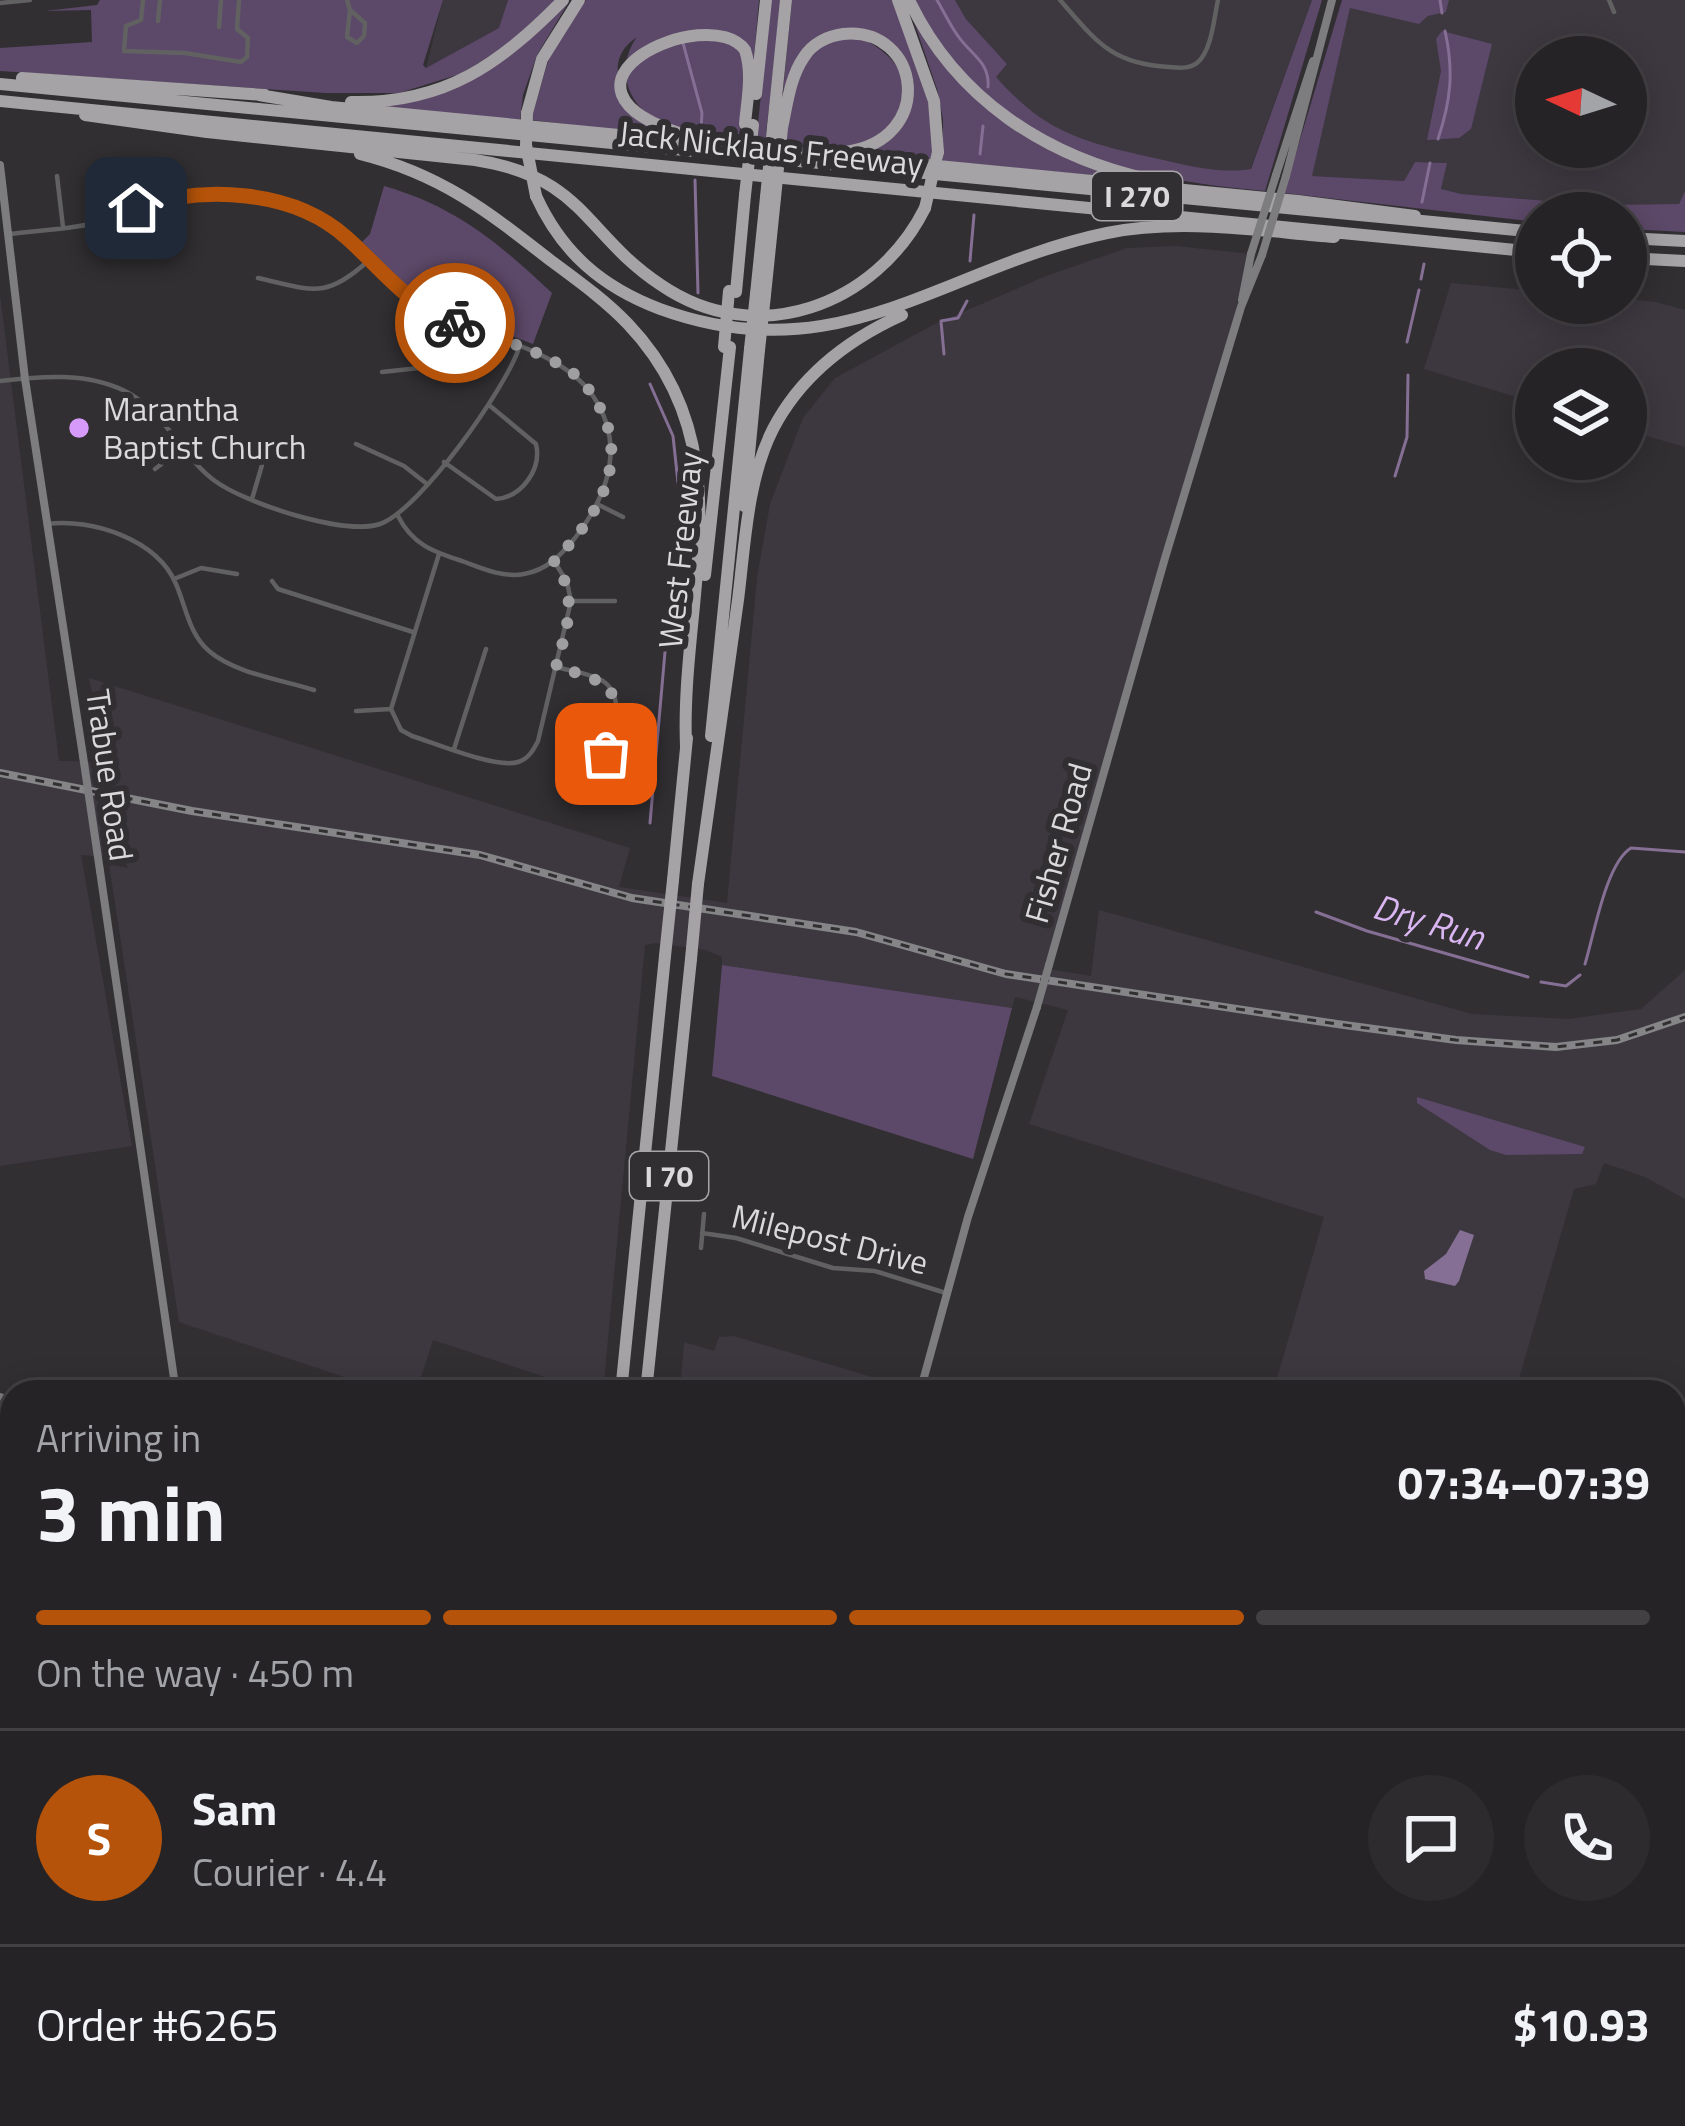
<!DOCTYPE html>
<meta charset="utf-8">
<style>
:root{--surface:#252326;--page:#2d2b2e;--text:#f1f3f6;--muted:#a3a4a7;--line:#424043;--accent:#b45309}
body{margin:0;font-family:"Titillium Web",sans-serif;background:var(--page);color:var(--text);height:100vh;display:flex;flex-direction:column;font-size:45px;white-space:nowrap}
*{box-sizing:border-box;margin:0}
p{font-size:39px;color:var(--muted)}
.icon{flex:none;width:66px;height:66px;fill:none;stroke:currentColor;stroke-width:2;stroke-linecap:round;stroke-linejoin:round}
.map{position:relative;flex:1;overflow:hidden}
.side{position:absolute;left:0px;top:1380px;width:1686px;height:747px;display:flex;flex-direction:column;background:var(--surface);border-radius:36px 36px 0 0;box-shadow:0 6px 30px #0003,0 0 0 3px var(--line)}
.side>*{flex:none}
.needle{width:78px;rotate:274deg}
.fabs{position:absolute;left:1515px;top:36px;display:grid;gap:24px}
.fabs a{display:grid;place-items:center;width:132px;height:132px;border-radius:50%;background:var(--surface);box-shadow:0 6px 30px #0003,0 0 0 3px var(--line);font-size:60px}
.pin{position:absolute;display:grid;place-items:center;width:102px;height:102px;color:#fff;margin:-51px;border-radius:24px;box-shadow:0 6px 18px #0006}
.courier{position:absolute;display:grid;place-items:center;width:120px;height:120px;margin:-60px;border:9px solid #b45309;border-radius:50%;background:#fff;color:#222;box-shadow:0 3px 15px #0007}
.overview em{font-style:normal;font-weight:700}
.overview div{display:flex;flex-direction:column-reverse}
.overview{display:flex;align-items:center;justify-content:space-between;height:204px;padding:0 36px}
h1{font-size:78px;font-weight:700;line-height:90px}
.bar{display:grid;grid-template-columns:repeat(4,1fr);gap:18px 12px;align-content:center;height:144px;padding:0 36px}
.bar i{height:15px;border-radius:9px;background:var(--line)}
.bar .current{background:var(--accent)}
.bar p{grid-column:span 4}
.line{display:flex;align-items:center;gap:30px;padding:0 36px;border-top:3px solid var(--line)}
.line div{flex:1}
.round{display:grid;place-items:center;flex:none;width:126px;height:126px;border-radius:63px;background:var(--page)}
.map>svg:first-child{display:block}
.built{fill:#3d3840;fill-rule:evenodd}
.green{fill:#5c4868}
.water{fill:#856f94}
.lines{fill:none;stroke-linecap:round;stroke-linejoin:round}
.stream{stroke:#856f94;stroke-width:3}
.street{stroke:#616162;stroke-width:4.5}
.secondary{stroke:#7d7c7e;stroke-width:8}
.highway{stroke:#a5a3a6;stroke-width:12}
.rail-casing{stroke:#858486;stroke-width:8}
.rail{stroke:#312f32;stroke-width:3;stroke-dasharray:9;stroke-linecap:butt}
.secondary-bridge{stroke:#7d7c7e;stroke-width:8}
.highway-bridge{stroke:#a5a3a6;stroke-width:12}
.done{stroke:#9f9ea0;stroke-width:12;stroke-dasharray:0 21.6}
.route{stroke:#b45309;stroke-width:15}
.poi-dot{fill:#d69bfa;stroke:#312f32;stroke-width:4.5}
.labels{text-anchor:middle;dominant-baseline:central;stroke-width:12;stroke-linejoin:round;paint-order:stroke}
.shield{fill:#312f32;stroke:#a7a6a8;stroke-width:3}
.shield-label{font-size:30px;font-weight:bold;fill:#dad9db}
.street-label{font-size:33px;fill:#dad9db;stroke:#312f32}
.poi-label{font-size:33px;fill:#dad9db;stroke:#312f32;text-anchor:start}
.water-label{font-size:36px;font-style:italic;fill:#d9b5f1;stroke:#312f32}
</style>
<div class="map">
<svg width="1685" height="2126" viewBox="0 0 1685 2126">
<rect width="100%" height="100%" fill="#312f32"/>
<!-- built -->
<path class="built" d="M443 0H508L500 28 426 68Z
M955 0H1312L1250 170 1223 173 1081 142 1045 121 1017 101 995 77 1007 64 966 19Z
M1449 0H1685V191L1679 204 1598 205 1461 194 1441 190 1446 163 1415 162 1404 181 1311 176 1350 8 1419 23 1428 16 1446 12ZM1536 57H1626V147H1536Z
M1176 246 1251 254 1241 308 1048 969 1091 976 1099 910 1472 1014 1568 1019 1641 1009 1685 970V1199L1645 1177 1604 1163 1596 1184 1574 1189 1515 1392H1273L1324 1217 1029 1124 1068 1010 1015 997 1012 1008 722 965V957L706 950 655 943 645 945 603 1392H591L433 1340 416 1392H389L179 1322 109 864 128 868 123 858 81 855 132 1146 0 1166V295L59 761 107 762 89 678 630 848 619 887 727 903 757 578 770 504 803 418 835 378 933 325 1046 276 1127 248Z
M1451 283 1536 291V303H1626V299L1656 302 1685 310V447L1626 430V369H1536V403L1424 369Z
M734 1336 912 1389V1392H680L684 1342 714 1351 719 1337Z
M0 1411 12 1414V2115H174L176 2126H0Z
M403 2115H516L511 2126H404Z"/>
<!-- green -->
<path class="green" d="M100 0H443L423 65 426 68 499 28 508 0H556L505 47 460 74 399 93H325L0 71V48L92 42 91 10 45 11 97 5Z
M570 0 537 55 523 95 520 120 374 107 418 98 527 41Z
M586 0H759L753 68C725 0 580 19 627 99 636 114 659 122 668 136L531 120 550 54Z
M771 0H781L765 143 756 142Z
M792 0H894L932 112V159L863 154 879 146 911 85 880 38 824 37 783 91Z
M913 0H955L966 19 1007 64 996 77C1047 135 1087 143 1159 159 1190 166 1218 174 1251 169L1312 0H1322L1265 191C1143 180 1040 158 953 63 937 45 926 21 913 0Z
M1342 0H1449L1446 12 1428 16 1419 24 1350 8 1312 176 1404 181 1415 162 1447 163 1441 189 1461 194 1598 205 1679 204 1685 191V232L1626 229V213H1536V222L1284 193Z
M683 9C760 16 744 86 739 140 711 136 670 134 648 115 603 77 632 17 683 9Z
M911 13 996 115 1143 180 943 161V119L937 89Z
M1442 31 1492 44 1471 129 1459 138 1427 140 1441 71 1436 39Z
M861 38C894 54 919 82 894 118 889 126 885 135 876 139 849 153 813 146 783 145 790 111 792 55 831 41 840 38 852 39 861 38Z
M384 186C455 206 499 243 552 293L533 344 448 312 414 293 362 242 370 234Z
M722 965 1012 1008 973 1159 712 1076Z
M1417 1097 1585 1147 1582 1154 1506 1155 1490 1150 1417 1103Z
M286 2115H403L404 2126H287Z"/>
<!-- water -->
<path class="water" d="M1460 1230 1474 1235 1459 1281 1455 1286 1425 1279 1424 1271 1446 1254Z"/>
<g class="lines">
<!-- stream -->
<path class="stream" d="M937 0C944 12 950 25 958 36 971 55 990 62 988 87
M1440 0 1442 13
M683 43 702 113 701 129
M1438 139C1451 100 1454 71 1445 31
M980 154 983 126
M695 180 698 293
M1422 202 1430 163
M970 261 974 215
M1421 279 1424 264
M1407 342 1419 290
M944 354 941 321 958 318 967 301
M650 384 673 436 679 492 650 823
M1395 476 1407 437 1408 375
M1316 912 1367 931 1528 977
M1585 964C1594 935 1606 863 1631 848L1685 852
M1541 982 1566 986 1580 975"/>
<!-- street -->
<path class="street" d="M143 0 141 20 126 26 124 51 185 53 241 62 247 57 248 38 237 29 239 0
M347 0 350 10 347 37 357 43 364 36 365 23 350 10
M1060 0C1096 41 1111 64 1169 67 1179 68 1189 69 1197 63 1212 51 1214 17 1218 0
M1609 0 1614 12
M0 3 30 0
M158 21 160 0
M219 27 221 0
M57 176 63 227
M10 234C43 230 78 229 110 219 127 214 143 204 161 200 192 193 231 194 262 198 345 210 356 267 417 304 469 335 559 345 593 396 626 445 608 495 575 538 561 555 547 570 524 574 503 578 481 568 462 561 433 552 412 544 398 516
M258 278C312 290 325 300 368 261
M382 372 419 368 432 354 447 320
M0 381C42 376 86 372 125 391 166 412 180 455 215 481 245 503 344 536 380 524 420 510 505 389 519 348
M356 444 404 466 427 484
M444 462 496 499C522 497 542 469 536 444L489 405
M155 469 185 446
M252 499 262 465
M599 505 623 517
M47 524C91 518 157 539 176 584 186 607 189 634 209 651 234 673 282 680 314 690
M174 579 201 568 237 574
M272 581 278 589 413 632
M573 601H615
M556 667C571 671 590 673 603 681 634 702 603 763 595 791
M391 709 401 730 412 736C435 743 496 769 518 762 528 759 533 751 538 741L571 601 567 582 554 561
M391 709 439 554
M356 711 391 709
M454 749 486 649
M702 1233 736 1238 833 1268 875 1271 946 1293
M701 1248 704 1214
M0 1491 12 1482
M639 2115 643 2126
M676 2115 683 2126
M743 2115 744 2126
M1116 2115 1130 2126
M175 2117 187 2115
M874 2117 930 2125
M778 2126V2115"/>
<!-- secondary -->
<path class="secondary" d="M0 165 25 379 83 756
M1276 175 1313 61
M1286 176 1332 0
M1242 300 1251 254
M100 871 176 1392
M1049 965 1165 558 1241 307 1262 255
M920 1392 968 1217 1037 1007
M0 1397 12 1401
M1674 1632 1685 1638
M0 1701 12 1702
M174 2115 176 2126
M929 2126 931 2115"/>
<!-- highway -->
<path class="highway" d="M898 0 934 101 938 152
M909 0C956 99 1046 157 1151 180
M22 78 265 95
M0 84 1536 232
M756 94 766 0
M259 95 331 107 1298 201 1415 216
M0 101 1536 252
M351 102C445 104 500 64 563 0
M527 113 542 59 579 0
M85 115 207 132 475 160C585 177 584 234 661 285 756 350 876 306 925 208
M773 127 786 0
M782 128C787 105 790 77 804 57 812 44 827 36 843 34 921 26 937 140 845 152
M688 136C522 86 709 0 745 50 753 74 747 100 745 124
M360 154C440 174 486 210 550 260 577 280 605 300 628 324 747 449 680 597 686 746
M536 196C562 253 602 287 660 309 841 375 943 267 1107 233 1181 218 1259 231 1334 237
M1626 238 1685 241
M1626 258 1685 261
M736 292 745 195
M756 294 766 197
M765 295 775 198
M744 506 759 350
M705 575 730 347
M711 736 750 349
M673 880 687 738
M698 884C712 790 725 695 738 600 745 545 747 480 773 429 801 375 847 340 902 315
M621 1392 665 956
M646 1392 691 959
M589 2115 591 2126
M534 2126 536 2115
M546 2126 547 2115
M570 2126 571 2115"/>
<!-- rail casing -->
<g class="rail-casing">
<path id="rail" d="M0 773 192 811 480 855 632 898 856 932 1006 974 1337 1024 1456 1040 1556 1047 1617 1040 1685 1017"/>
</g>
<!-- rail -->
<use href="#rail" class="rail"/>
<!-- secondary-bridge -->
<path class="secondary-bridge" d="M1251 254 1276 175
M1262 255 1286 176
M83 756 100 871
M1037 1007 1049 965"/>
<!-- highway-bridge -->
<path class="highway-bridge" d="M527 113 526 145 536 196
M745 195 753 125
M766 197 773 127
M775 198 782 128
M925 208 938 152
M724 347 729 291
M750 349 756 294
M759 350 765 295
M665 956 673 880
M691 959 698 884"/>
</g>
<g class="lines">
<!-- done -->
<path class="done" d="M455 323C492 337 534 348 567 369 583 379 594 395 602 412 629 468 593 522 554 561 579 597 567 627 556 667 619 684 624 691 606 754"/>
<!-- route -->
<path class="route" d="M136 208C202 185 293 189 347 238 383 270 408 306 455 323"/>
</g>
<!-- markers -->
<circle class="poi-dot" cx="79" cy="428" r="12"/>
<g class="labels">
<!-- shield labels -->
<g class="shield">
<rect x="1092" y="172" width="90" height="48" rx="9"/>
<rect x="630" y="1152" width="78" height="48" rx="9"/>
</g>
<g class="shield-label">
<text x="1137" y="196">I 270</text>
<text x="669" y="1176">I 70</text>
</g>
<!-- street labels -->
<g class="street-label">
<text transform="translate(771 148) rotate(6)">Jack Nicklaus Freeway</text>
<text transform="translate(680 550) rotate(-84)">West Freeway</text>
<text transform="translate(110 775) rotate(82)">Trabue Road</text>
<text transform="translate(1058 843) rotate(-74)">Fisher Road</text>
<text transform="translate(830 1239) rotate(14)">Milepost Drive</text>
</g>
<!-- poi labels -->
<g class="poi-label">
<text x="103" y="409">Marantha<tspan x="103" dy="38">Baptist Church</tspan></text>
</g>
<!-- water labels -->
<g class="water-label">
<text transform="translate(1429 921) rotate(17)">Dry Run</text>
</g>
</g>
</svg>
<div class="fabs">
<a><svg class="needle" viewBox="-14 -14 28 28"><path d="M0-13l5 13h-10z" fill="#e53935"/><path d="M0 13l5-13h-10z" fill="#a3a4a7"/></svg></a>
<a><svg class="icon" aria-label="locate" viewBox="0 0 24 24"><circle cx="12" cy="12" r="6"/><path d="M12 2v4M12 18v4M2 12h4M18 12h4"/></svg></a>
<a><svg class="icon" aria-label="layers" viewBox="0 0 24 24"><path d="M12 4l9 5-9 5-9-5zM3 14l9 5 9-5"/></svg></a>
</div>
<div class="pin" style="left:606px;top:754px;background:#ea580c"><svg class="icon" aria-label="bag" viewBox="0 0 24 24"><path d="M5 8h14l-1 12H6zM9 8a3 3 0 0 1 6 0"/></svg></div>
<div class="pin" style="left:136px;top:208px;background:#1f2937"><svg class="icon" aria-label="home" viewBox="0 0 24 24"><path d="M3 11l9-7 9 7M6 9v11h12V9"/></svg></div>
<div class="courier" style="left:455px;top:323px"><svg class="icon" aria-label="bike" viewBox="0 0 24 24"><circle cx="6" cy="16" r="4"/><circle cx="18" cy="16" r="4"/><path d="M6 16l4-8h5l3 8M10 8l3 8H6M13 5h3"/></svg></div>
<section class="side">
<div class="overview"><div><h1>3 min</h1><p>Arriving in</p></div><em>07:34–07:39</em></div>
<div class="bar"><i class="current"></i><i class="current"></i><i class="current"></i><i></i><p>On the way · 450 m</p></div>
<div class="line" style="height:216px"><b class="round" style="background:var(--accent);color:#fff">S</b><div><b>Sam</b><p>Courier · 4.4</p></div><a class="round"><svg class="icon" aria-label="chat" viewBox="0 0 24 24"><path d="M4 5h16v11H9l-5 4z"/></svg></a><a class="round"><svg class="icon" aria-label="phone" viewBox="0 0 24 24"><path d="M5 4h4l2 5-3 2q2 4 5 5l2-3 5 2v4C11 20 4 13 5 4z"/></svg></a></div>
<div class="line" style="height:156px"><div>Order #6265</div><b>$10.93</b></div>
</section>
</div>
